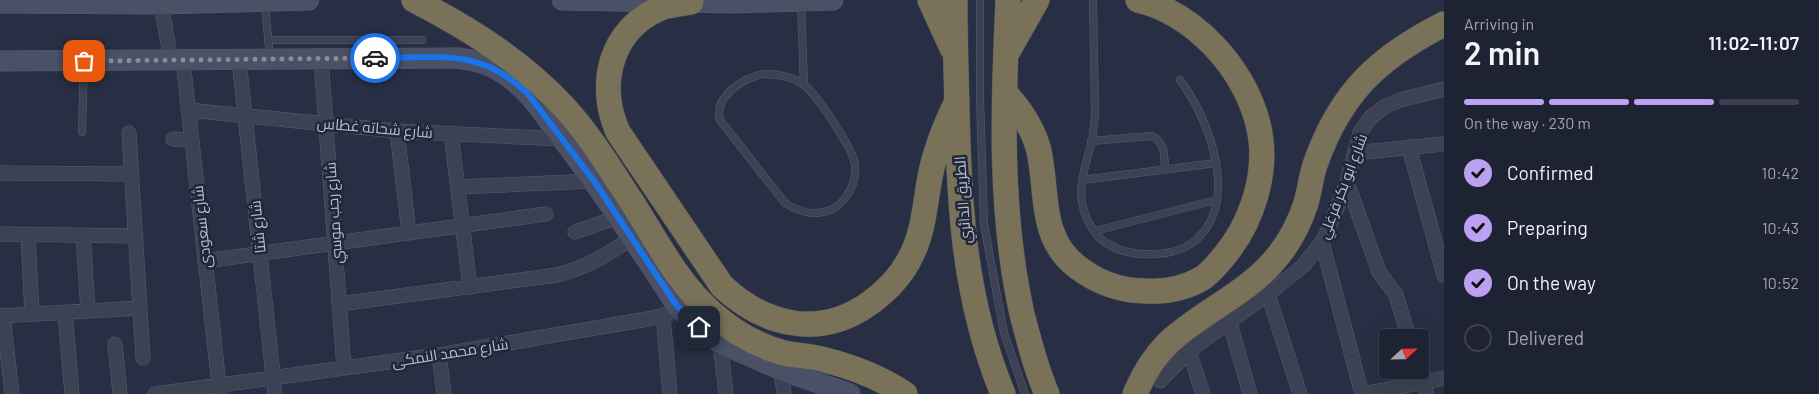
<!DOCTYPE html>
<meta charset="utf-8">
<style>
:root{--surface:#1e2333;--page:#2b2f3f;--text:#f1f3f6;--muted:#a1a4ac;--line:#3c404e;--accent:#bca0f2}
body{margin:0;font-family:Barlow,Cairo,sans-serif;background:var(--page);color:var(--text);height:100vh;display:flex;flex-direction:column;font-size:19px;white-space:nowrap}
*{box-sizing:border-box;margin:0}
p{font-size:16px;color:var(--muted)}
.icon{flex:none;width:28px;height:28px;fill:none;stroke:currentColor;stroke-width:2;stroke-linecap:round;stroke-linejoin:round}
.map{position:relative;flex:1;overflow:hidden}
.sheet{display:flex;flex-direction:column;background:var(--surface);width:375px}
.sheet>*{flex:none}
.needle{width:32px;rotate:68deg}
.tools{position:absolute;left:1379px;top:329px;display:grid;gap:10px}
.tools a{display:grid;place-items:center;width:50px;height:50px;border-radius:5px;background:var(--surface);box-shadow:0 5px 20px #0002,0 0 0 1px var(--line);font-size:25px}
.pin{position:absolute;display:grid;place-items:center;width:42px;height:42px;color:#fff;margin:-21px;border-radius:10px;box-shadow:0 2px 8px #0006}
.courier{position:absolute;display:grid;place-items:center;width:50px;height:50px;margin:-25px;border:4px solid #1a73e8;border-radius:50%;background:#fff;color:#222;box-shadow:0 1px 6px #0007}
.summary em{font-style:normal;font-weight:600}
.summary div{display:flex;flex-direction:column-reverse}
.summary{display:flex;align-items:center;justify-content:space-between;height:85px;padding:0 20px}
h1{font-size:32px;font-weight:600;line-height:38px}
.bar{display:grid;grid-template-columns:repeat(4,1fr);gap:8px 5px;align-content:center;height:60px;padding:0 20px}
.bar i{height:6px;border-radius:4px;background:var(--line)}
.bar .on{background:var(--accent)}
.bar p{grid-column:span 4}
ol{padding:0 20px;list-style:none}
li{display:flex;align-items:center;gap:15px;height:55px}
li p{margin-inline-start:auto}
li .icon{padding:5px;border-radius:50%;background:var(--accent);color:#111;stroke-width:4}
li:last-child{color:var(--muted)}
li i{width:28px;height:28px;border:2px solid var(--line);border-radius:50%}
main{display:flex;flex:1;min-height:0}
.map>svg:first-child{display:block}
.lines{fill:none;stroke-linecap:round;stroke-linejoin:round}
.lane-casing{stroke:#585d6e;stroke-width:8}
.street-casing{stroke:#585d6e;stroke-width:15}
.secondary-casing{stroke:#585d6e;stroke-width:21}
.highway-casing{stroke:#444a5b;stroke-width:26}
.lane{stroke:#3c4253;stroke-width:7}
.street{stroke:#3c4253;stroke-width:14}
.secondary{stroke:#4a5066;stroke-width:20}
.highway{stroke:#797259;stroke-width:25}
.done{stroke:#878c9d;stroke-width:5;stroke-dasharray:0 9}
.route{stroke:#1a73e8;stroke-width:6}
.labels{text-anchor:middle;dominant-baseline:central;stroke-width:5;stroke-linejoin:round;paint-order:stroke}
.street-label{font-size:15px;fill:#babecd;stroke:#212739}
</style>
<main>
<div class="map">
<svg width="1444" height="394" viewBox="0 0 1444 394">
<rect width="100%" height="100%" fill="#282f44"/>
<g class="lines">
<!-- lane casing -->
<g class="lane-casing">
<path id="lane" d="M980 0V99L984 224 1004 333 1025 394
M1093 0 1095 114C1094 125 1093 137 1090 148 1085 167 1078 187 1083 207 1086 221 1096 238 1108 244 1132 259 1178 258 1198 238 1239 199 1209 118 1180 80
M801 3 804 85
M265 4 270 58
M268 40H422
M764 74C779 74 792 76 804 85 817 95 854 150 855 165 856 175 853 186 848 194 833 218 806 217 785 203L720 120C714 95 744 78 764 74Z
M82 132 84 61
M1091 141 1151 136C1166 142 1164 156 1165 169
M1082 180 1216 163
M1095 231 1216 200"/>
</g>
<!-- street casing -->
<g class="street-casing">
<path id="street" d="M161 4 171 60
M321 59 344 368
M183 60 220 394
M239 60 275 394
M188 110 397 131 562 139
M397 131 409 233
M129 133 143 358
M451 133 470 287
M173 139 192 140
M1409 147 1444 275
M1355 153 1444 144
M0 173 132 174
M1347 182 1379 272 1396 295 1409 338
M458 187 594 181
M575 232 618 217
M0 234 136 236
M28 234 32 314
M83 235 88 311
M1322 242 1362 394
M205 261 546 214
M1268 294 1300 394
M339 304 557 275C586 268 608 254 632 238
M65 312 72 394
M3 315 12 394
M0 316 140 308
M663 316 670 394
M1230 323 1250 394
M720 343 726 394
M115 344 120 394
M1189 351 1203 394
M439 355 444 394
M781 370 784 394
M1419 370 1427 394
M1160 381 1189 351 1268 294 1303 266 1322 242 1333 218 1347 182 1360 133 1370 118 1384 107 1400 100 1444 89
M155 394 439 355 653 318 668 313 677 306
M1363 394 1444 378"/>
</g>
<!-- secondary casing -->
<g class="secondary-casing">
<path id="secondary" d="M562 0 735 3 833 0
M0 3 161 4 309 0
M0 61 458 58C474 60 490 64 504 74 528 89 543 114 560 136 602 191 639 248 677 306L691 320 720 343 781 370 850 394"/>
</g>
<!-- highway casing -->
<g class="highway-casing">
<path id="highway" d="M414 0C470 29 521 61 564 107 587 132 606 162 624 190 652 231 674 280 712 313 732 331 758 346 784 353 798 356 812 356 825 360 853 367 881 378 905 394
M930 0 952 48
M955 0C955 36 956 71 957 107 959 206 964 300 1003 394
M1008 0C1003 105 999 211 1022 314 1029 341 1036 369 1047 394
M691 2C681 4 670 5 661 8 610 29 597 85 618 132L722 286C765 326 820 339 870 303 888 290 903 274 912 254 924 230 925 203 930 177 935 150 945 126 957 101
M1008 51 1037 0
M1005 93C1021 110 1033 128 1039 151 1048 192 1039 237 1076 266 1096 282 1121 291 1146 291 1165 292 1185 288 1201 279 1208 275 1215 267 1220 261 1252 225 1270 171 1258 124 1251 95 1234 67 1214 46 1192 23 1168 7 1138 0
M1135 394C1143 375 1153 358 1168 343 1202 311 1248 294 1278 256 1290 241 1300 222 1306 203 1310 190 1311 175 1316 162 1341 92 1379 57 1444 24"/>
</g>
<!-- lane -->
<use href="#lane" class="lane"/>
<!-- street -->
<use href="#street" class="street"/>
<!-- secondary -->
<use href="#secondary" class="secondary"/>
<!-- highway -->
<use href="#highway" class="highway"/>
</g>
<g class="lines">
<!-- done -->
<path class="done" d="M84 61 375 58"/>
<!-- route -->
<path class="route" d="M375 58C437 58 481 47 528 94L594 181 677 306 699 327"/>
</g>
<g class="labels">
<!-- street labels -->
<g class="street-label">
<text transform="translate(375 127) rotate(5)">شارع شحاته غطاس</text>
<text transform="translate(1342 186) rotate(-69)">شارع ابو بكر فرغلي</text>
<text transform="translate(962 200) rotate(-94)">الطريق الدائري</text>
<text transform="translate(333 213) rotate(-94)">شارع رجب موسي</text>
<text transform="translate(201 227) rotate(-96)">شارع سعودى</text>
<text transform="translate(257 227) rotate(-96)">شارع شتا</text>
<text transform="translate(450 352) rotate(-9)">شارع محمد النمكى</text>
</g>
</g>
</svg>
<div class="tools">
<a><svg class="needle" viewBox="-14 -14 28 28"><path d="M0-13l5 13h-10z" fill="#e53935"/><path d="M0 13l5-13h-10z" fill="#a1a4ac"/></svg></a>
</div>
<div class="pin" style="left:84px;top:61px;background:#ea580c"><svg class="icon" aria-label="bag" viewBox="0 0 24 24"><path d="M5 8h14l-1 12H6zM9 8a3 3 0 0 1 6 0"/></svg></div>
<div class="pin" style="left:699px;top:327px;background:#1f2937"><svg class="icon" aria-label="home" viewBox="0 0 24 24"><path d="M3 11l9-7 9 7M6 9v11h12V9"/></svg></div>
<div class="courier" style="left:375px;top:58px"><svg class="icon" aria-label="car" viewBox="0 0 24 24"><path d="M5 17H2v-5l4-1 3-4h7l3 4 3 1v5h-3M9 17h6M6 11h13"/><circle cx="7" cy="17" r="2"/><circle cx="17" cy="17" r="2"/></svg></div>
</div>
<section class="sheet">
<div class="summary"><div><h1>2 min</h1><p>Arriving in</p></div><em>11:02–11:07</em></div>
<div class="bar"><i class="on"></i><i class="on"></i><i class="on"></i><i></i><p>On the way · 230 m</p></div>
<ol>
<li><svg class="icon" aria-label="check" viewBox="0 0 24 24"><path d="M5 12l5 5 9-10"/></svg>Confirmed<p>10:42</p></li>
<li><svg class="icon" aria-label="check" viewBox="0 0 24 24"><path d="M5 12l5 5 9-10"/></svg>Preparing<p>10:43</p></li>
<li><svg class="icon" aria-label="check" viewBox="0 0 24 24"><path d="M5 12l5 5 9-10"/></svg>On the way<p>10:52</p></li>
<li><i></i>Delivered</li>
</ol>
</section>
</main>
